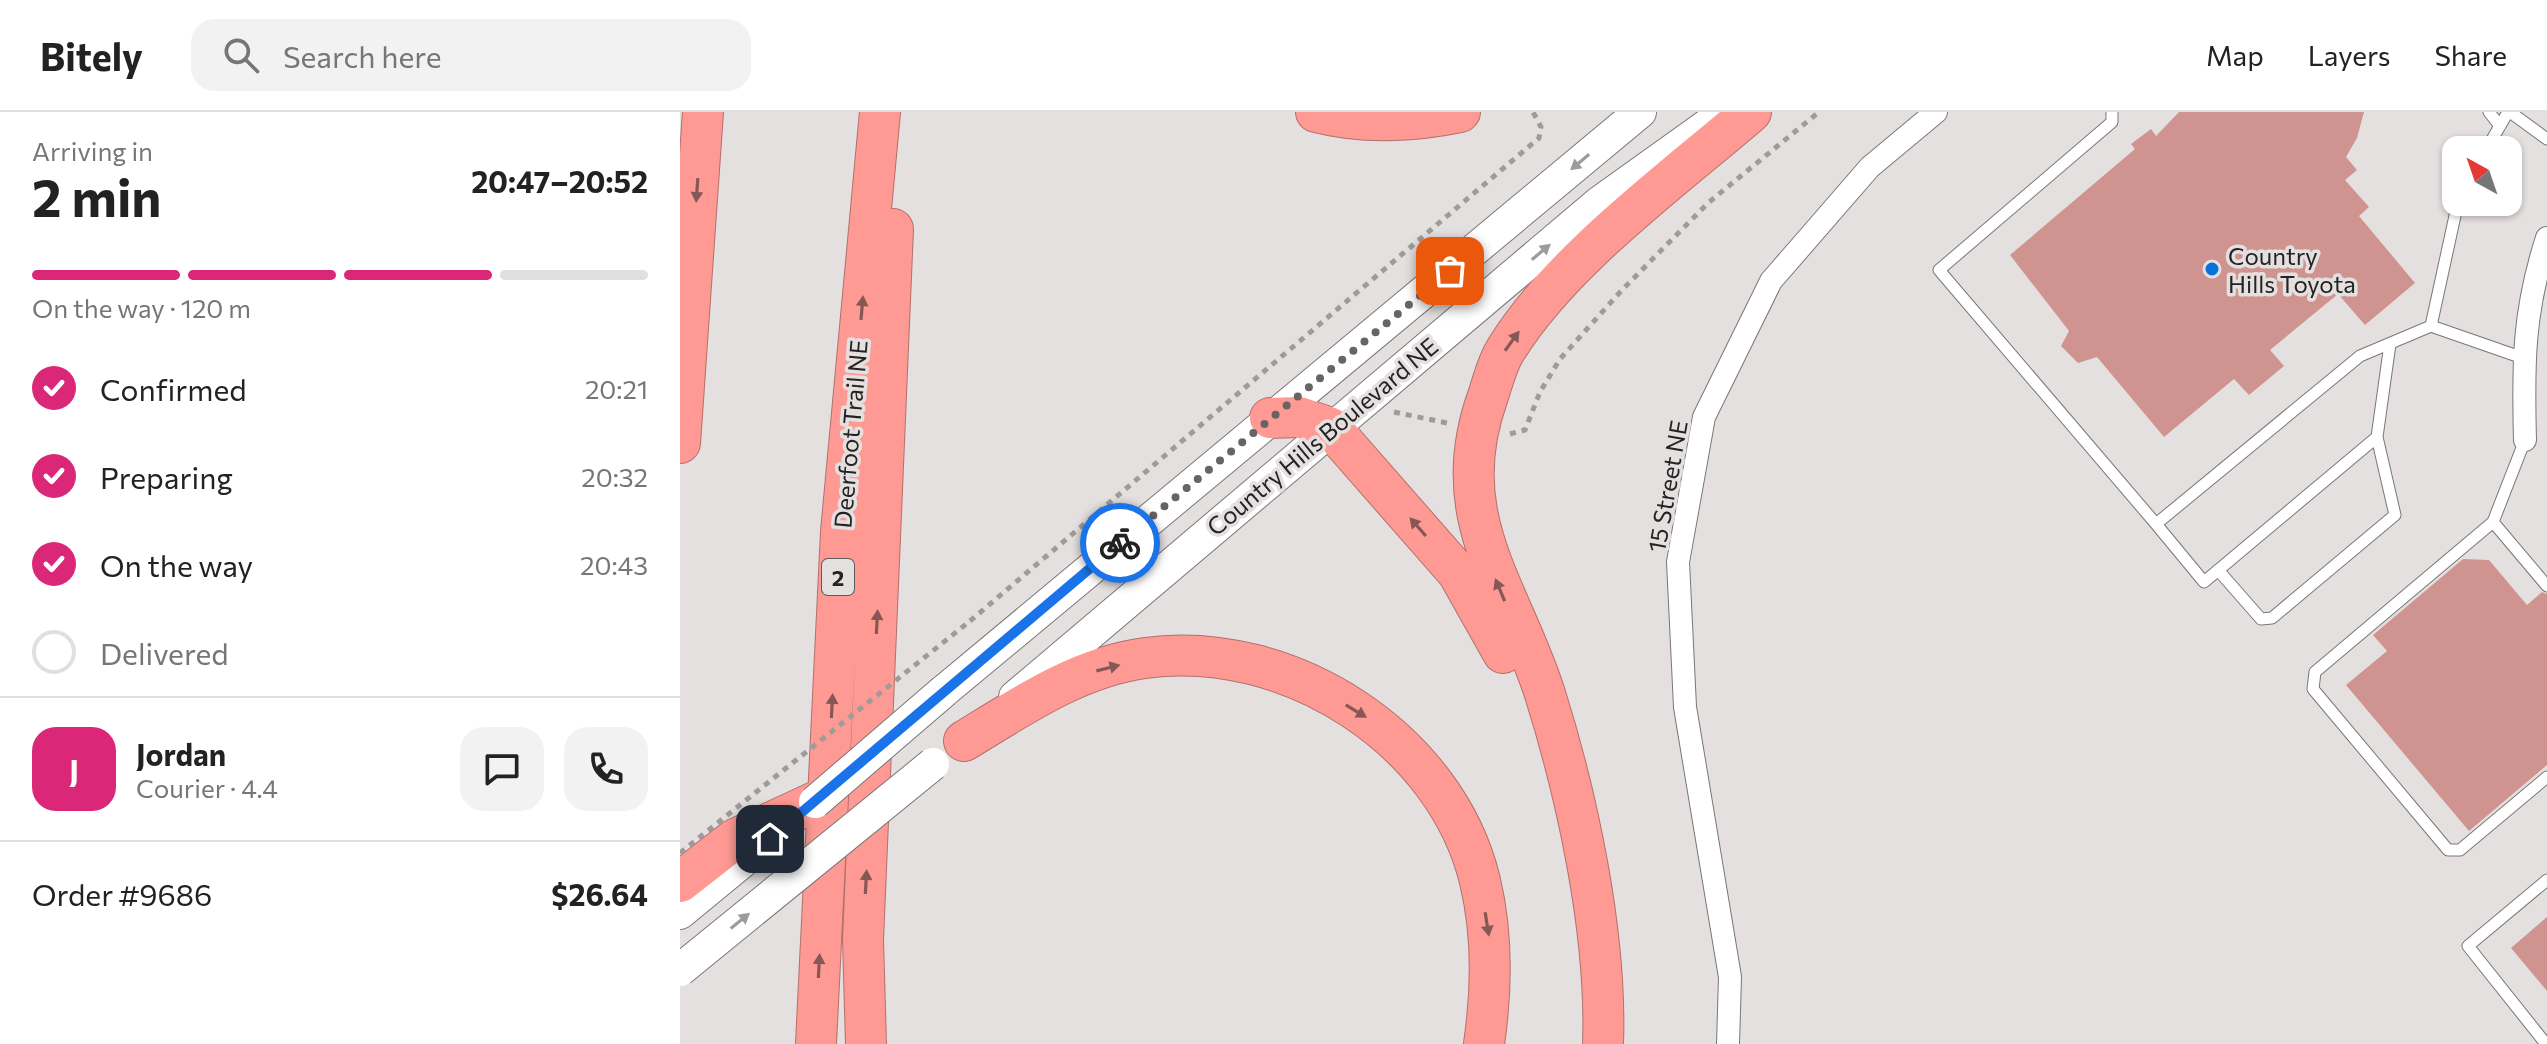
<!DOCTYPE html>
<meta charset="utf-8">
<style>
:root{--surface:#fff;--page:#f2f2f2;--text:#222;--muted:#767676;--line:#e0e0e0;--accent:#db2777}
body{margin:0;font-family:Commissioner,sans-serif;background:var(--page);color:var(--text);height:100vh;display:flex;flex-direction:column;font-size:30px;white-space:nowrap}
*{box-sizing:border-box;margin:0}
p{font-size:26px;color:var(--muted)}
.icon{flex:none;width:44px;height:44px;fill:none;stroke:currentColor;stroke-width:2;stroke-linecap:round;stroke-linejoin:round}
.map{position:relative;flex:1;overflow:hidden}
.panel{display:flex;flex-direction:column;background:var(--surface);width:680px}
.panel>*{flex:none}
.needle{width:52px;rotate:320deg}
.fabs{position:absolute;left:1762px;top:24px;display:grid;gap:16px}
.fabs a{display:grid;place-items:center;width:80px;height:80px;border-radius:16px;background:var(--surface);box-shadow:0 2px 6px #0004;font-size:40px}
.pin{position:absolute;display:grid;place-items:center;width:68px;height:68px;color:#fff;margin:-34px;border-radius:16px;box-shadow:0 4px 12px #0006}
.courier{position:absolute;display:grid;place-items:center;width:80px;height:80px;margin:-40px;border:6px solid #1a73e8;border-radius:50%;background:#fff;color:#222;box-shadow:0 2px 10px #0007}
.head em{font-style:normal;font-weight:700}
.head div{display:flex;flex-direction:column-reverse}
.head{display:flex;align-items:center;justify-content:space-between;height:136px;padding:0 32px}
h1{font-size:52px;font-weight:700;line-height:60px}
.bar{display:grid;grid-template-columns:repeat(4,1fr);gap:12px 8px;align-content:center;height:96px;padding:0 32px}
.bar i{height:10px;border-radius:6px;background:var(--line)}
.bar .selected{background:var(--accent)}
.bar p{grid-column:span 4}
.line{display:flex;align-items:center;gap:20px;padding:0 32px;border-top:2px solid var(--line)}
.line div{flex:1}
.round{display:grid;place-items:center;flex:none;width:84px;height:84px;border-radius:24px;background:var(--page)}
ol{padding:0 32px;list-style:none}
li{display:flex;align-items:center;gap:24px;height:88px}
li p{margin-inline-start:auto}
li .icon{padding:8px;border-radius:50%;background:var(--accent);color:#fff;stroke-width:4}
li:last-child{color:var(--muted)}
li i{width:44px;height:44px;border:4px solid var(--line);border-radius:50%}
header{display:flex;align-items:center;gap:48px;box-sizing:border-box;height:112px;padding:0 40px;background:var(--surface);border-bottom:2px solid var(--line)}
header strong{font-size:38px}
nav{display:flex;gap:44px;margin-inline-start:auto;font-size:28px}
.search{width:560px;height:72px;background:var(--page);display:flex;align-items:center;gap:20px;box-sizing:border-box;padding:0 28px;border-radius:24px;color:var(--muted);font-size:30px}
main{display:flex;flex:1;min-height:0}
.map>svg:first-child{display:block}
.building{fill:#cf948f}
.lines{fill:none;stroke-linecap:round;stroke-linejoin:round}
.service-casing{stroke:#7a7676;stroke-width:13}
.minor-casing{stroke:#7a7676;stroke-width:24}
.secondary-casing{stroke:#7a7676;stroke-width:34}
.motorway-casing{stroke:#b2706b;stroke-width:42}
.path{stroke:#9f9b9b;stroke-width:5;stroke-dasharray:6 6;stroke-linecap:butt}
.service{stroke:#fff;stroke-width:11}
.minor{stroke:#fff;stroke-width:22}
.secondary{stroke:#fff;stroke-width:32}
.motorway{stroke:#fe9a93;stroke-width:40}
.secondary-bridge-casing{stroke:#7a7676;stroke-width:34;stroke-linecap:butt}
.path-bridge{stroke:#9f9b9b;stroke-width:5;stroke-dasharray:6 6;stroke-linecap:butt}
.secondary-bridge{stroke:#fff;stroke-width:32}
.oneway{fill:#9c9c9c}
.oneway2{fill:#865855}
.done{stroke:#686464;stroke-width:8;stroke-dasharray:0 14.4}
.route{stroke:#1a73e8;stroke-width:10}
.poi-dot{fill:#0871d9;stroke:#e5e0e0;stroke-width:3}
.labels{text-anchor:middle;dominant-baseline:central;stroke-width:7;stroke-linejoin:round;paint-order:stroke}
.shield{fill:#e5e0e0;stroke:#5e5b5b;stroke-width:2}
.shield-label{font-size:22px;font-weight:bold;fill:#242222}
.poi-label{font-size:24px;fill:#242222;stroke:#e5e0e0;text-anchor:start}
.street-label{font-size:24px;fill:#242222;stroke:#e5e0e0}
</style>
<header>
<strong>Bitely</strong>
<div class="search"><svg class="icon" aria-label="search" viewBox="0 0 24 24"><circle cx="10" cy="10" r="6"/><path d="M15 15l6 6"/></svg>Search here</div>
<nav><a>Map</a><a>Layers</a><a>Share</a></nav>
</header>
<main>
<section class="panel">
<div class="head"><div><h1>2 min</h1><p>Arriving in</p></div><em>20:47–20:52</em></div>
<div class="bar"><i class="selected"></i><i class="selected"></i><i class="selected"></i><i></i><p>On the way · 120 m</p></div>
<ol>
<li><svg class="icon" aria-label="check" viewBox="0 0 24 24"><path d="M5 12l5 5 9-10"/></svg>Confirmed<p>20:21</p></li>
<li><svg class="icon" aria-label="check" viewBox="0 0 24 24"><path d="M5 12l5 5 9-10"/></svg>Preparing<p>20:32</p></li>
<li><svg class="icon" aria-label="check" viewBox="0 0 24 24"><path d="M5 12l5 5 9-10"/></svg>On the way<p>20:43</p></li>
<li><i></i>Delivered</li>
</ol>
<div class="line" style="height:144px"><b class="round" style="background:var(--accent);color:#fff">J</b><div><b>Jordan</b><p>Courier · 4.4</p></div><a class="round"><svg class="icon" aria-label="chat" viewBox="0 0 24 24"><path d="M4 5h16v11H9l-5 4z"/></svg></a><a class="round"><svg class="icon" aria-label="phone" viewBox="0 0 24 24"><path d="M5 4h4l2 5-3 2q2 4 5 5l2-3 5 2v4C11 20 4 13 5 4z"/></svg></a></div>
<div class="line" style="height:104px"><div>Order #9686</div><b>$26.64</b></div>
</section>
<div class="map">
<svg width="1867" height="932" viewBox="0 0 1867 932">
<rect width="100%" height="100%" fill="#e5e0e0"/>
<!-- building -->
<path class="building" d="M1499 0H1684L1677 26 1666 45 1677 58 1665 68 1689 95 1679 104 1735 171 1685 213 1658 182 1590 238 1604 254 1569 283 1554 267 1484 325 1417 245 1398 251 1381 234 1389 219 1330 143 1455 37 1451 32 1471 17 1476 24Z
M1783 447 1809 448 1847 493 1862 480 1867 482V653L1789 719 1666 573 1707 539 1693 523Z
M1867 805V879L1831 836Z"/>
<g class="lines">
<!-- service casing -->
<g class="service-casing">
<path id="service" d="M1432 0V10L1259 158 1476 412 1680 244 1751 214
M1809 0 1820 14
M1830 0 1867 27
M1806 38 1828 0
M1778 90 1751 214 1843 246
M1845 328 1813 410 1635 560 1633 577 1768 738H1780L1867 665
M1813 410 1867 474
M1476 412 1524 470 1697 325 1710 232
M1538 458 1581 507 1592 506 1715 403 1697 325
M1866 932 1788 834 1867 768"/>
</g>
<!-- minor casing -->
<g class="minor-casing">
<path id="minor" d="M1845 328C1843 252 1843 200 1867 126
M1048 932 1050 865 1005 595 998 450 1024 305 1091 169 1190 55 1256 0"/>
</g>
<!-- secondary casing -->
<g class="secondary-casing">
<path id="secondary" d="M264 579 960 0
M335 585 920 90 1043 2
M0 801 108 712"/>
</g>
<!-- motorway casing -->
<g class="motorway-casing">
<path id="motorway" d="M636 0C681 12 734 10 780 0
M590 306 619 305 651 316 778 461 823 541
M0 331 23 0
M284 629C340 595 398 555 465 546 608 526 766 627 800 769 813 823 812 877 804 932
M0 770 55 727 135 690
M136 932 161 420 200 0
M186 932 183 828 213 117
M923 932C927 823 898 687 865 582 831 475 764 405 808 284 813 269 817 252 825 239 879 150 992 68 1071 0"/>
</g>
<!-- path -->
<path class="path" d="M714 300 767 311
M830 322 845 318 860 280 880 247 942 178 1028 91 1139 0
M290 509 859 26 861 15 853 0"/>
<!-- service -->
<use href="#service" class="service"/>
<!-- minor -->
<use href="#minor" class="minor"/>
<!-- secondary -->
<use href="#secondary" class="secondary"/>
<!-- motorway -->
<use href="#motorway" class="motorway"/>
<!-- secondary-bridge casing -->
<g class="secondary-bridge-casing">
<path id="secondary-bridge" d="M135 690 264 579
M0 858 253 652"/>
</g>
<!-- path-bridge -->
<path class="path-bridge" d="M0 741 290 509"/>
<!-- secondary-bridge -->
<use href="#secondary-bridge" class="secondary-bridge"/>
</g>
<!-- one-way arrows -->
<defs><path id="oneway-solid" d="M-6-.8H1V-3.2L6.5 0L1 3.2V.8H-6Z" transform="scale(2)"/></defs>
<g class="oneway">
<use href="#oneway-solid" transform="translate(900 50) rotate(140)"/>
<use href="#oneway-solid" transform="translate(861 140) rotate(-40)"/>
<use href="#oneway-solid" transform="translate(60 809) rotate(-39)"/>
</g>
<g class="oneway2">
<use href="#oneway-solid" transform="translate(17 78) rotate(94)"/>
<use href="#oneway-solid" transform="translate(182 196) rotate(-85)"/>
<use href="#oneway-solid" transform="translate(832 229) rotate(-54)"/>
<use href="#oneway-solid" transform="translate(738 415) rotate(-131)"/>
<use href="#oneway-solid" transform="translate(820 478) rotate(-113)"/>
<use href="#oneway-solid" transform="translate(197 510) rotate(-87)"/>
<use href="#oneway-solid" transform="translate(428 556) rotate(-14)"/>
<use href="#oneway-solid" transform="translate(152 594) rotate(-87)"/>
<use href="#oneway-solid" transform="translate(676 599) rotate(31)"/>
<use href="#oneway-solid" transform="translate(186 770) rotate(-87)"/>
<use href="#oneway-solid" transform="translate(807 812) rotate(81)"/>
<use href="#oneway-solid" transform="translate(139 854) rotate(-87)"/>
</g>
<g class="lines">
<!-- done -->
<path class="done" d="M440 431 770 159"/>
<!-- route -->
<path class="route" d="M90 727 440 431"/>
</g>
<!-- markers -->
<circle class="poi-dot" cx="1532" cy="157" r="8"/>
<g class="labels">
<!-- shield labels -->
<rect class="shield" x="142" y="447" width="32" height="36" rx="6"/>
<g class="shield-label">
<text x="158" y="465">2</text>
</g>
<!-- poi labels -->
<g class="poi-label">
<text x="1548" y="143">Country<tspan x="1548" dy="28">Hills Toyota</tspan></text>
</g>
<!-- street labels -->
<g class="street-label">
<text transform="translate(170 322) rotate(-85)">Deerfoot Trail NE</text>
<text transform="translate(642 324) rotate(-40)">Country Hills Boulevard NE</text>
<text transform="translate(987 374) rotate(-80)">15 Street NE</text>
</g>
</g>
</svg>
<div class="fabs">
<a><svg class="needle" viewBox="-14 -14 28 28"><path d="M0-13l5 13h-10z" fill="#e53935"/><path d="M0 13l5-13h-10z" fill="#767676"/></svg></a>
</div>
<div class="pin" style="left:770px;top:159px;background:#ea580c"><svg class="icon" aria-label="bag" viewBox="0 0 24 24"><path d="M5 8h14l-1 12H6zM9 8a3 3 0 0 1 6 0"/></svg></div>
<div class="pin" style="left:90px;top:727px;background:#1f2937"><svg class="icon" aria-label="home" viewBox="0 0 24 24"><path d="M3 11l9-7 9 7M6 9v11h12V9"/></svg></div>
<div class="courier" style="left:440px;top:431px"><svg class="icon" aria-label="bike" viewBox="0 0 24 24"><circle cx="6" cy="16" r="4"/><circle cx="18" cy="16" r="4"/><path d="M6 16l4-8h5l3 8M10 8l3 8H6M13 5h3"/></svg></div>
</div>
</main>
